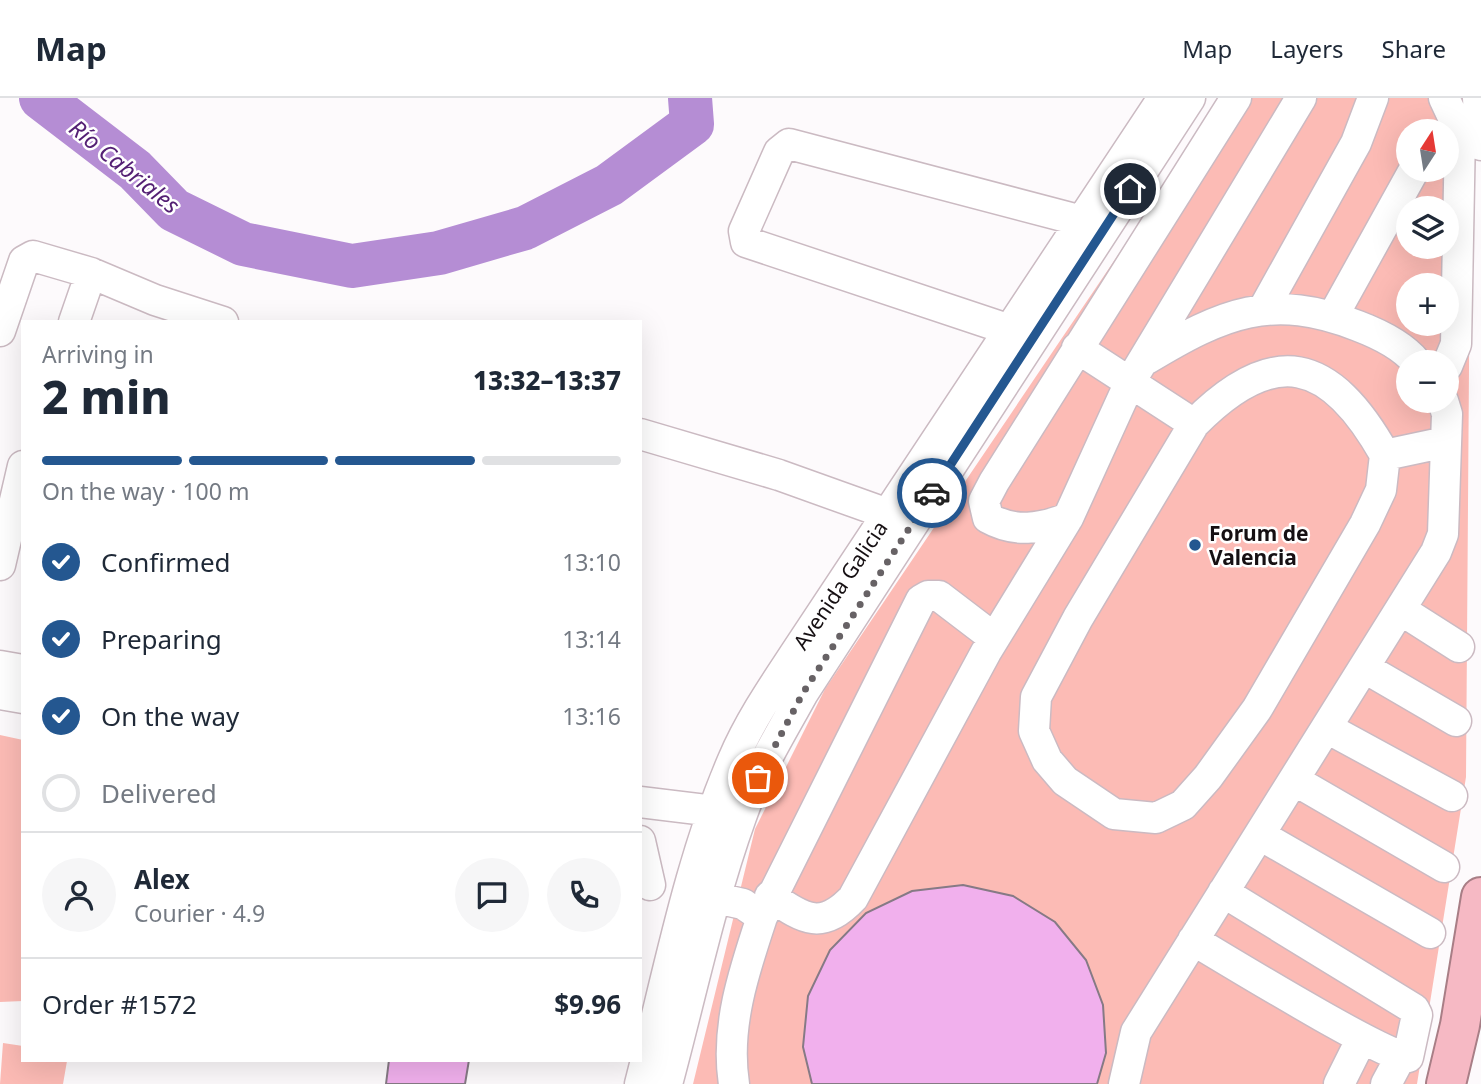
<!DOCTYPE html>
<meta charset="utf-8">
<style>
:root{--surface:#fff;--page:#f6f6f7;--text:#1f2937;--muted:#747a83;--line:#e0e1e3;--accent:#245790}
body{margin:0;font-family:"Noto Sans",sans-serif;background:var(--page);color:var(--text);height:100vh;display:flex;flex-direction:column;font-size:26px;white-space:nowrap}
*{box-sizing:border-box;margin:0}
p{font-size:23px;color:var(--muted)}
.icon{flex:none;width:38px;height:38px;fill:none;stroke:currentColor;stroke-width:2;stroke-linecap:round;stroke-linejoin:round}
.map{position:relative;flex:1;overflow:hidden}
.drawer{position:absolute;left:21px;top:222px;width:621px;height:742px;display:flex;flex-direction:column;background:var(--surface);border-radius:0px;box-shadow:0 7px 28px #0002}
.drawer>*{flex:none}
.needle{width:46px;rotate:12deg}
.tools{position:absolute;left:1396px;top:21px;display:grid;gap:14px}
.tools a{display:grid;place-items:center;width:63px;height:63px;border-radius:50%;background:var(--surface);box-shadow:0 7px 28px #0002;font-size:35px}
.pin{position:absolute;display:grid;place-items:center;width:60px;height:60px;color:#fff;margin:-30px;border:4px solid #fff;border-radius:50%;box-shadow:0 2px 7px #0007}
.courier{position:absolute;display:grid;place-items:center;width:70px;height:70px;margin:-35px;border:5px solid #245790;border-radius:50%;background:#fff;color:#222;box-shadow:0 2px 9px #0007}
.summary em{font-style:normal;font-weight:800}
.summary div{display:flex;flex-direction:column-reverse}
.summary{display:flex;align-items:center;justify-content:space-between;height:119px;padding:0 21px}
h1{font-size:46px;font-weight:800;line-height:52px}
.bar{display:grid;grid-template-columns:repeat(4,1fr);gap:10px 7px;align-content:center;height:84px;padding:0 21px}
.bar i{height:9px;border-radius:5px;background:var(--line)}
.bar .current{background:var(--accent)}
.bar p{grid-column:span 4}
.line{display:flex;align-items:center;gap:18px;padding:0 21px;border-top:2px solid var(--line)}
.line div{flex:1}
.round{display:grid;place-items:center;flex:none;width:74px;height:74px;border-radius:37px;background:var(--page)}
ol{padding:0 21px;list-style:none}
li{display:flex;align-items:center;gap:21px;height:77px}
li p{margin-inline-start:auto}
li .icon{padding:7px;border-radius:50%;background:var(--accent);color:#fff;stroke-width:4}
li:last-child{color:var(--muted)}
li i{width:38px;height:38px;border:4px solid var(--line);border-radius:50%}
header{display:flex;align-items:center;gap:42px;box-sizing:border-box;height:98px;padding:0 35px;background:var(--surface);border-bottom:2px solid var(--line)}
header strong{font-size:33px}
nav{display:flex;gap:38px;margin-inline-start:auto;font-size:24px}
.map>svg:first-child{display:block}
.green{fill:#fcbbb5;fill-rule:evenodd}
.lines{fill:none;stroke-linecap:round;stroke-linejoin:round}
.river{stroke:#b58dd4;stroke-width:44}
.building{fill:#f1b0ed;stroke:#867a85;stroke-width:2}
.minor-casing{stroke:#cbbac2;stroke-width:33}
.highway-casing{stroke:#a87e86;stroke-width:42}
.minor{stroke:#fff;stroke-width:30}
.highway{stroke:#f6b9c4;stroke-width:38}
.done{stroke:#676265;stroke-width:7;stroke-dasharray:0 12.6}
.route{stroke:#245790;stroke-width:9}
.poi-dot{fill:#245790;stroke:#fff;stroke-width:2.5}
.labels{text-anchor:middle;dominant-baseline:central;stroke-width:5;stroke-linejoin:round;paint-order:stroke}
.poi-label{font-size:21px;font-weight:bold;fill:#161013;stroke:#fff;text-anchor:start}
.street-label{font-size:21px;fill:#161013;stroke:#fff}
.water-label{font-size:23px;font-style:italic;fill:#542074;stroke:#fff}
</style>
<header>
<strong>Map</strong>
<nav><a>Map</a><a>Layers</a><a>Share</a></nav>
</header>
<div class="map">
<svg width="1481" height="986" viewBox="0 0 1481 986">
<rect width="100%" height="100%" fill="#fdfafc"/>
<!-- green -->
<path class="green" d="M1224 0H1471L1466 679 1417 986H693L755 731 825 591ZM1409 33H1447V72H1409ZM1409 110H1447V149H1409ZM1409 187H1447V226H1409ZM1409 264H1447V303H1409Z
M0 637 23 642V903L0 904Z
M3 945 23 948V962L67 963 63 986H0Z"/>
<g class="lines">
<!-- river -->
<path class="river" d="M41 0 135 72 174 112 243 146 352 168 439 155 525 130 609 87 692 26 690 0"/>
</g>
<!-- building -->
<path class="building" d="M963 787 1013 798 1055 824 1086 862 1103 907 1106 955 1097 986H812L803 949 808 898 830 852 866 815 912 793Z
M389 962H469L465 986H386Z"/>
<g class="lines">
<!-- minor casing -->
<g class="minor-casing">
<path id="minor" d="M1236 0 994 384 984 403 988 420C1015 435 1040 431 1068 420L1130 284 1301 0
M1444 0 1460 34 1456 246 1447 268
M1478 0 1481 47
M1264 210 1356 45 1373 0
M1333 218 1414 72
M74 224 91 175
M1010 232 746 144 744 133 779 54 789 46 1082 123
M0 233 24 163 33 158 91 175 155 202 223 224
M1077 250 1194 326C1274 245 1330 259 1385 357L1381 392 1365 426 1257 611 1208 679 1183 707 1156 720 1114 716 1065 683 1047 662 1034 633 1036 599 1078 520 1194 326
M1147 261C1223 215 1272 194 1358 228 1379 236 1402 247 1416 264
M640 336 779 377 888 416
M1385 357 1446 344
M0 467 23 368
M1401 512 1459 549
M0 568 23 572
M1365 570 1456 623
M0 596 23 600
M1327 630 1452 698
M1294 682 1444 769
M640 704 714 713
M1260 737 1430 835
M640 743 650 787
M770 798C803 820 821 834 853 800L986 554 1068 420
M716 800 743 806 762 819C744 873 725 929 734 986
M762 819 921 502 928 498H939L994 540
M1193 842C1220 858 1393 964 1408 959L1417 917 1414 911 1223 794
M640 986C668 878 689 764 733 662 750 622 775 586 798 551L1163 0
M667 986C691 897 710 805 741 719 756 675 781 635 803 595L1190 0
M1124 986 1136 934 1436 454 1443 436 1447 316 1443 303
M1339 986 1362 940
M1386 986 1400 960"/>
</g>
<!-- highway casing -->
<g class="highway-casing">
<path id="highway" d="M1446 986 1460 927 1481 799"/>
</g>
<!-- minor -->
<use href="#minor" class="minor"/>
<!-- highway -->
<use href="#highway" class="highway"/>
</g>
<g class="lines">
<!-- done -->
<path class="done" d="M758 680 803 595 932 395"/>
<!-- route -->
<path class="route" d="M932 395 1130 91"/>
</g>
<!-- markers -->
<circle class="poi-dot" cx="1195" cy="447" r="7"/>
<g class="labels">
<!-- poi labels -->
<g class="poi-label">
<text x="1209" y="435">Forum de<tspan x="1209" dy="24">Valencia</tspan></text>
</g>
<!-- street labels -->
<g class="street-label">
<text transform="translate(840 487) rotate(-56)">Avenida Galicia</text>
</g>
<!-- water labels -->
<g class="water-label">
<text transform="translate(125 68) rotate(39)">Río Cabriales</text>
</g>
</g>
</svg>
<div class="tools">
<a><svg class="needle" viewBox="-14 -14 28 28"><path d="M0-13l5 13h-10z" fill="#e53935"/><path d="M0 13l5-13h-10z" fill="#747a83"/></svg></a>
<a><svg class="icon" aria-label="layers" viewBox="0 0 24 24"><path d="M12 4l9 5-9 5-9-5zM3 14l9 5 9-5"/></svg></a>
<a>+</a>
<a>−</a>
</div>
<div class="pin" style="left:758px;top:680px;background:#ea580c"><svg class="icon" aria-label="bag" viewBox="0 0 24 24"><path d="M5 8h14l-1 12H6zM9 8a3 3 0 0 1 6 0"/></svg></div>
<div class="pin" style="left:1130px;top:91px;background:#1f2937"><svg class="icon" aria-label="home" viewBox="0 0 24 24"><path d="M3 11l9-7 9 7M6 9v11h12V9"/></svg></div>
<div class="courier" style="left:932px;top:395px"><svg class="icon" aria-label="car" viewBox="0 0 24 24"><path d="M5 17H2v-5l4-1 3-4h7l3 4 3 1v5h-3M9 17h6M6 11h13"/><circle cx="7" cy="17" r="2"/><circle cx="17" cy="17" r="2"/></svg></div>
<section class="drawer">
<div class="summary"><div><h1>2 min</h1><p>Arriving in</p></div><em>13:32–13:37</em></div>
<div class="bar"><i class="current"></i><i class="current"></i><i class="current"></i><i></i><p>On the way · 100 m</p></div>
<ol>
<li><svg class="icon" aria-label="check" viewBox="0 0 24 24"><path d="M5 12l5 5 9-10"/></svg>Confirmed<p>13:10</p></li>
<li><svg class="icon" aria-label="check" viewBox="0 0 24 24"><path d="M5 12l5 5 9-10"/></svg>Preparing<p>13:14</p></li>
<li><svg class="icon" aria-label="check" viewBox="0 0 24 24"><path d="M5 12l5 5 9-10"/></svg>On the way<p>13:16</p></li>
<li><i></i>Delivered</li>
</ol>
<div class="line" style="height:126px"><a class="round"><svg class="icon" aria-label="person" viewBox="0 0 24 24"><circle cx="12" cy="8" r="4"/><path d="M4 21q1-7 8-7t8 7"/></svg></a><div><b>Alex</b><p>Courier · 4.9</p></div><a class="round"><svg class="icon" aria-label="chat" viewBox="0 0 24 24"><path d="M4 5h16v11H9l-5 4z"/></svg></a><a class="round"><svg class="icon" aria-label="phone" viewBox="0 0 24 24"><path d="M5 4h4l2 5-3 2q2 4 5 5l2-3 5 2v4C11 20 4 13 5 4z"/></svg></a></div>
<div class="line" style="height:91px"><div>Order #1572</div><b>$9.96</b></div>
</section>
</div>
